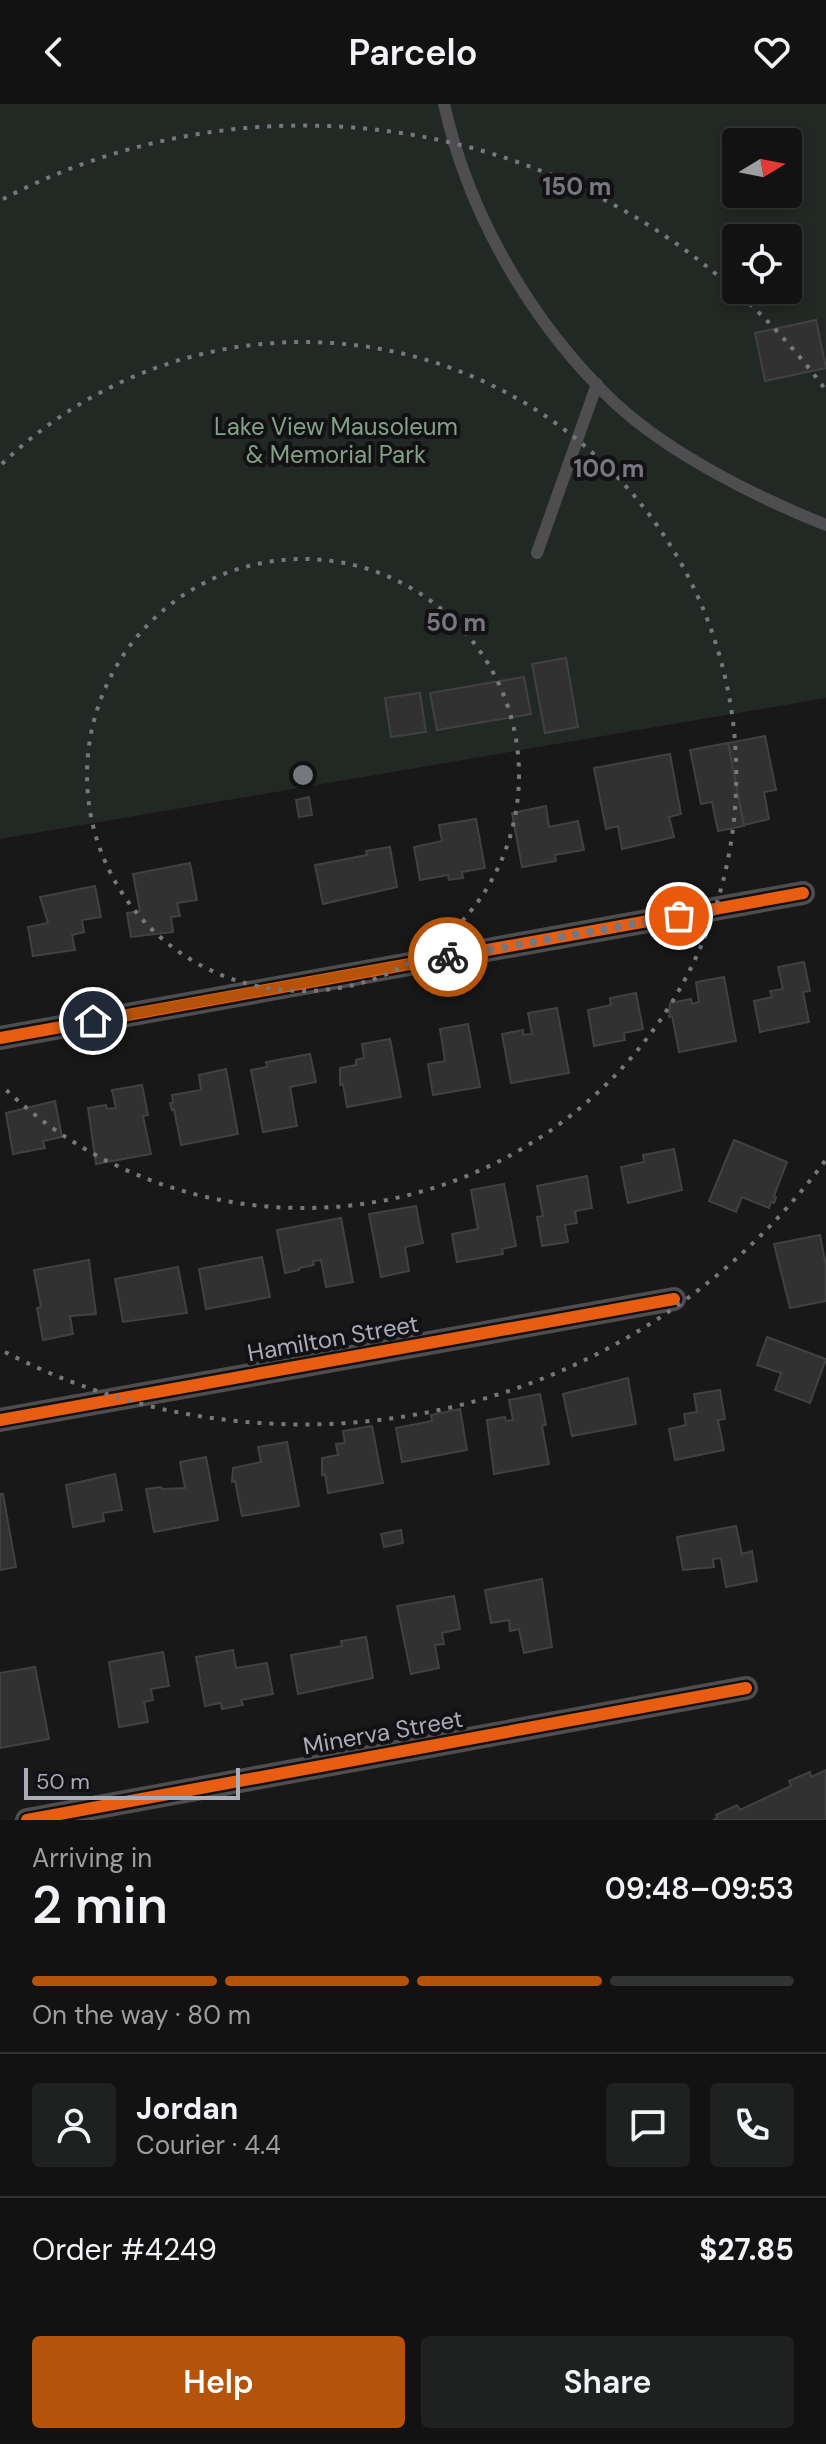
<!DOCTYPE html>
<meta charset="utf-8">
<style>
:root{--surface:#121212;--page:#1f2020;--text:#f1f3f6;--muted:#9c9e9f;--line:#313232;--accent:#b45309}
body{margin:0;font-family:"DM Sans",sans-serif;background:var(--page);color:var(--text);height:100vh;display:flex;flex-direction:column;font-size:30px;white-space:nowrap}
*{box-sizing:border-box;margin:0}
p{font-size:26px;color:var(--muted)}
.icon{flex:none;width:44px;height:44px;fill:none;stroke:currentColor;stroke-width:2;stroke-linecap:round;stroke-linejoin:round}
.map{position:relative;height:1716px;overflow:hidden}
.drawer{display:flex;flex-direction:column;background:var(--surface);flex:1}
.drawer>*{flex:none}
.needle{width:52px;rotate:80deg}
.buttons{position:absolute;left:722px;top:24px;display:grid;gap:16px}
.buttons a{display:grid;place-items:center;width:80px;height:80px;border-radius:8px;background:var(--surface);box-shadow:0 4px 12px #0003,0 0 0 2px var(--line);font-size:40px}
.scale{position:absolute;left:24px;bottom:20px;width:216px;box-sizing:border-box;padding-left:8px;border:4px solid #aaacb7;border-top:0;font-size:22px;line-height:28px;white-space:nowrap;color:#aaacb7;-webkit-text-stroke:6px #121214;paint-order:stroke}
.pin{position:absolute;display:grid;place-items:center;width:68px;height:68px;color:#fff;margin:-34px;border:4px solid #fff;border-radius:50%;box-shadow:0 2px 8px #0007}
.courier{position:absolute;display:grid;place-items:center;width:80px;height:80px;margin:-40px;border:6px solid #b45309;border-radius:50%;background:#fff;color:#222;box-shadow:0 2px 10px #0007}
.headline em{font-style:normal;font-weight:600}
.headline div{display:flex;flex-direction:column-reverse}
.headline{display:flex;align-items:center;justify-content:space-between;height:136px;padding:0 32px}
h1{font-size:52px;font-weight:600;line-height:60px}
.bar{display:grid;grid-template-columns:repeat(4,1fr);gap:12px 8px;align-content:center;height:96px;padding:0 32px}
.bar i{height:10px;border-radius:6px;background:var(--line)}
.bar .on{background:var(--accent)}
.bar p{grid-column:span 4}
.line{display:flex;align-items:center;gap:20px;padding:0 32px;border-top:2px solid var(--line)}
.line div{flex:1}
.round{display:grid;place-items:center;flex:none;width:84px;height:84px;border-radius:8px;background:var(--page)}
.button{display:flex;gap:16px;margin-top:auto;padding:16px 32px}
.button a{flex:1;height:92px;border-radius:8px;background:var(--accent);color:#fff;font-size:32px;font-weight:600;line-height:92px;text-align:center}
.button a+a{background:var(--page);color:var(--text)}
header{display:flex;justify-content:space-between;align-items:center;height:104px;padding:0 32px;background:var(--surface);font-size:36px;font-weight:600}
.map>svg:first-child{display:block}
.green{fill:#222823;fill-rule:evenodd}
.building{fill:#313132;stroke:#414144;stroke-width:2}
.lines{fill:none;stroke-linecap:round;stroke-linejoin:round}
.lane{stroke:#4e4e51;stroke-width:12}
.street{stroke:#4e4e51;stroke-width:24}
.cycleway-casing{stroke:#121214;stroke-width:17}
.cycleway{stroke:#e95d12;stroke-width:12}
.done{stroke:#77787f;stroke-width:8;stroke-dasharray:0 14.4}
.route{stroke:#b45309;stroke-width:10}
.ring{fill:none;stroke:#77787f;stroke-width:4;stroke-dasharray:4 8}
.labels{text-anchor:middle;dominant-baseline:central;stroke-width:8;stroke-linejoin:round;paint-order:stroke}
.park-label{font-size:24px;fill:#83a189;stroke:#121214}
.street-label{font-size:24px;fill:#aaacb7;stroke:#121214}
.centre{fill:#77787f;stroke:#121214;stroke-width:4}
.ring-label{font-size:24px;text-anchor:middle;font-weight:bold;fill:#77787f;stroke:#121214;stroke-width:8;stroke-linejoin:round;paint-order:stroke}
</style>
<header><svg class="icon" aria-label="back" viewBox="0 0 24 24"><path d="M15 5l-7 7 7 7"/></svg>Parcelo<svg class="icon" aria-label="heart" viewBox="0 0 24 24"><path d="M12 20l-8-8c-3-5 5-10 8-4 3-6 11-1 8 4z"/></svg></header>
<div class="map">
<svg width="826" height="1716" viewBox="0 0 826 1716">
<rect width="100%" height="100%" fill="#181818"/>
<!-- green -->
<path class="green" d="M0 0H826V594L0 735ZM736 38H788V90H736ZM736 134H788V186H736Z"/>
<!-- building -->
<path class="building" d="M816 216 826 264 765 277 755 229Z
M566 554 578 623 545 629 532 560Z
M524 573 531 610 437 626 430 589Z
M420 589 426 628 391 633 385 594Z
M765 632 776 686 764 688 769 715 744 721 728 639Z
M728 639 744 722 718 727 712 698 701 700 690 646Z
M670 650 681 710 669 713 674 733 622 745 618 722 606 725 594 664Z
M309 693 312 711 299 713 296 696Z
M546 702 549 723 578 717 584 746 555 751 556 757 522 763 512 709Z
M476 715 485 764 462 768 463 774 449 776 448 771 420 776 414 743 442 737 439 721Z
M390 743 397 783 323 800 315 761 367 751 366 747Z
M190 759 197 796 177 799 180 812 171 813 173 828 131 833 127 809 140 807 133 770Z
M95 782 101 813 82 816 84 828 72 831 75 846 33 852 28 823 48 819 40 793Z
M804 858 810 887 803 888 809 918 760 928 754 897 772 893 770 887 783 885 778 863Z
M724 873 736 937 679 948 672 912 669 913 670 899 691 895 692 900 699 898 696 878Z
M636 889 643 925 624 929 625 936 594 942 588 906 611 901 610 894Z
M557 904 569 969 511 979 502 930 523 926V931L532 930 528 909Z
M468 920 480 983 433 991 428 960 445 957 440 925Z
M390 935 401 993 347 1003 343 980 340 981V964L356 961V956L364 954 362 940Z
M310 950 316 978 290 983 297 1022 263 1028 251 966 267 963 266 958Z
M226 965 238 1030 181 1041 174 1005 172 1006 170 999H173L172 991 201 986 199 971Z
M142 981 148 1011 143 1012 151 1050 96 1060 88 1004 106 1001 107 1005 116 1004 112 986Z
M55 997 62 1033 43 1037 45 1044 13 1050 6 1009Z
M734 1036 787 1058 774 1092 776 1093 774 1099 771 1098 769 1104 742 1093 736 1108 709 1097Z
M674 1045 682 1086 628 1099 621 1063 644 1058 643 1051Z
M587 1072 592 1104 575 1107 577 1119 565 1121 568 1138 542 1142 537 1113 543 1112 537 1082Z
M504 1080 516 1142 502 1145 503 1150 457 1158 452 1130 478 1125 471 1086Z
M416 1102 423 1139 405 1143 409 1167 381 1173 369 1110Z
M341 1114 353 1178 326 1183 321 1156 313 1157 314 1161 299 1164V1166L285 1169 277 1126Z
M820 1131 826 1162V1197L790 1204 774 1140Z
M262 1153 270 1193 206 1205 199 1165Z
M89 1156 96 1210 70 1212 73 1230 43 1236 37 1204 41 1203 34 1166Z
M178 1163 187 1209 123 1218 115 1175Z
M767 1233 826 1255 810 1299 775 1286 781 1269 757 1261Z
M628 1274 636 1320 572 1332 563 1290Z
M720 1286 725 1315 718 1316 724 1346 675 1356 669 1325 686 1321 684 1310 697 1308 694 1290Z
M540 1290 546 1321 542 1322 549 1360 494 1370 487 1316 505 1313 506 1317 513 1316 509 1296Z
M460 1305 467 1346 402 1358 396 1324 432 1317 431 1311Z
M372 1322 383 1379 328 1389 325 1370 322 1371V1354L338 1351 336 1340 345 1339 343 1327Z
M287 1338 299 1402 242 1412 235 1377 232 1378 233 1364 261 1358 258 1343Z
M206 1353 218 1416 154 1428 146 1385 161 1383 162 1385 185 1384 180 1358Z
M115 1370 122 1406 103 1409 104 1417 73 1423 66 1381Z
M0 1390H3L16 1463 0 1466Z
M736 1422 742 1450 752 1447 757 1477 726 1483 721 1454 713 1455 714 1463 683 1466 677 1433Z
M401 1426 403 1439 384 1443 381 1430Z
M542 1475 552 1543 524 1549 519 1525 510 1527 509 1516 491 1519 485 1486Z
M454 1492 460 1525 442 1529 444 1540 435 1541 439 1564 411 1570 397 1502Z
M366 1533 373 1574 298 1590 291 1551 342 1542 341 1537Z
M233 1546 236 1564 267 1559 273 1590 241 1596 243 1601 222 1605 221 1599 205 1602 196 1553Z
M163 1548 169 1582 151 1585 153 1596 144 1598 148 1618 119 1623 109 1558Z
M35 1563 49 1635 0 1644V1569Z
M826 1666V1716H713L717 1714 716 1711 737 1701 740 1706 791 1682 789 1677 810 1668 811 1673Z"/>
<g class="lines">
<!-- lane -->
<path class="lane" d="M444 0C469 112 532 220 615 299 670 350 756 393 826 421
M537 449 597 280"/>
<!-- street -->
<path class="street" d="M0 934 803 789
M0 1316 674 1195
M27 1716 746 1584"/>
<!-- cycleway casing -->
<g class="cycleway-casing">
<path id="cycleway" d="M0 934 803 789
M0 1316 674 1195
M27 1716 746 1584"/>
</g>
<!-- cycleway -->
<use href="#cycleway" class="cycleway"/>
</g>
<g class="lines">
<!-- done -->
<path class="done" d="M448 853 679 812"/>
<!-- route -->
<path class="route" d="M93 917 448 853"/>
</g>
<!-- distance rings -->
<g class="ring">
<circle cx="303" cy="671" r="216"/>
<path d="M2 360A433 433 0 1 1 2 982"/>
<path d="M825 1057A649 649 0 0 1 3 1247M3 95A649 649 0 0 1 825 285"/>
</g>
<g class="labels">
<!-- park labels -->
<g class="park-label">
<text x="336" y="322">Lake View Mausoleum<tspan x="336" dy="28">&amp; Memorial Park</tspan></text>
</g>
<!-- street labels -->
<g class="street-label">
<text transform="translate(333 1234) rotate(-10)">Hamilton Street</text>
<text transform="translate(383 1628) rotate(-10)">Minerva Street</text>
</g>
</g>
<circle cx="303" cy="671" r="12" class="centre"/>
<g class="ring-label">
<text x="577" y="91">150 m</text>
<text x="609" y="373">100 m</text>
<text x="456" y="527">50 m</text>
</g>
</svg>
<div class="buttons">
<a><svg class="needle" viewBox="-14 -14 28 28"><path d="M0-13l5 13h-10z" fill="#e53935"/><path d="M0 13l5-13h-10z" fill="#9c9e9f"/></svg></a>
<a><svg class="icon" aria-label="locate" viewBox="0 0 24 24"><circle cx="12" cy="12" r="6"/><path d="M12 2v4M12 18v4M2 12h4M18 12h4"/></svg></a>
</div>
<div class="scale">50 m</div>
<div class="pin" style="left:679px;top:812px;background:#ea580c"><svg class="icon" aria-label="bag" viewBox="0 0 24 24"><path d="M5 8h14l-1 12H6zM9 8a3 3 0 0 1 6 0"/></svg></div>
<div class="pin" style="left:93px;top:917px;background:#1f2937"><svg class="icon" aria-label="home" viewBox="0 0 24 24"><path d="M3 11l9-7 9 7M6 9v11h12V9"/></svg></div>
<div class="courier" style="left:448px;top:853px"><svg class="icon" aria-label="bike" viewBox="0 0 24 24"><circle cx="6" cy="16" r="4"/><circle cx="18" cy="16" r="4"/><path d="M6 16l4-8h5l3 8M10 8l3 8H6M13 5h3"/></svg></div>
</div>
<section class="drawer">
<div class="headline"><div><h1>2 min</h1><p>Arriving in</p></div><em>09:48–09:53</em></div>
<div class="bar"><i class="on"></i><i class="on"></i><i class="on"></i><i></i><p>On the way · 80 m</p></div>
<div class="line" style="height:144px"><a class="round"><svg class="icon" aria-label="person" viewBox="0 0 24 24"><circle cx="12" cy="8" r="4"/><path d="M4 21q1-7 8-7t8 7"/></svg></a><div><b>Jordan</b><p>Courier · 4.4</p></div><a class="round"><svg class="icon" aria-label="chat" viewBox="0 0 24 24"><path d="M4 5h16v11H9l-5 4z"/></svg></a><a class="round"><svg class="icon" aria-label="phone" viewBox="0 0 24 24"><path d="M5 4h4l2 5-3 2q2 4 5 5l2-3 5 2v4C11 20 4 13 5 4z"/></svg></a></div>
<div class="line" style="height:104px"><div>Order #4249</div><b>$27.85</b></div>
<div class="button"><a>Help</a><a>Share</a></div>
</section>
